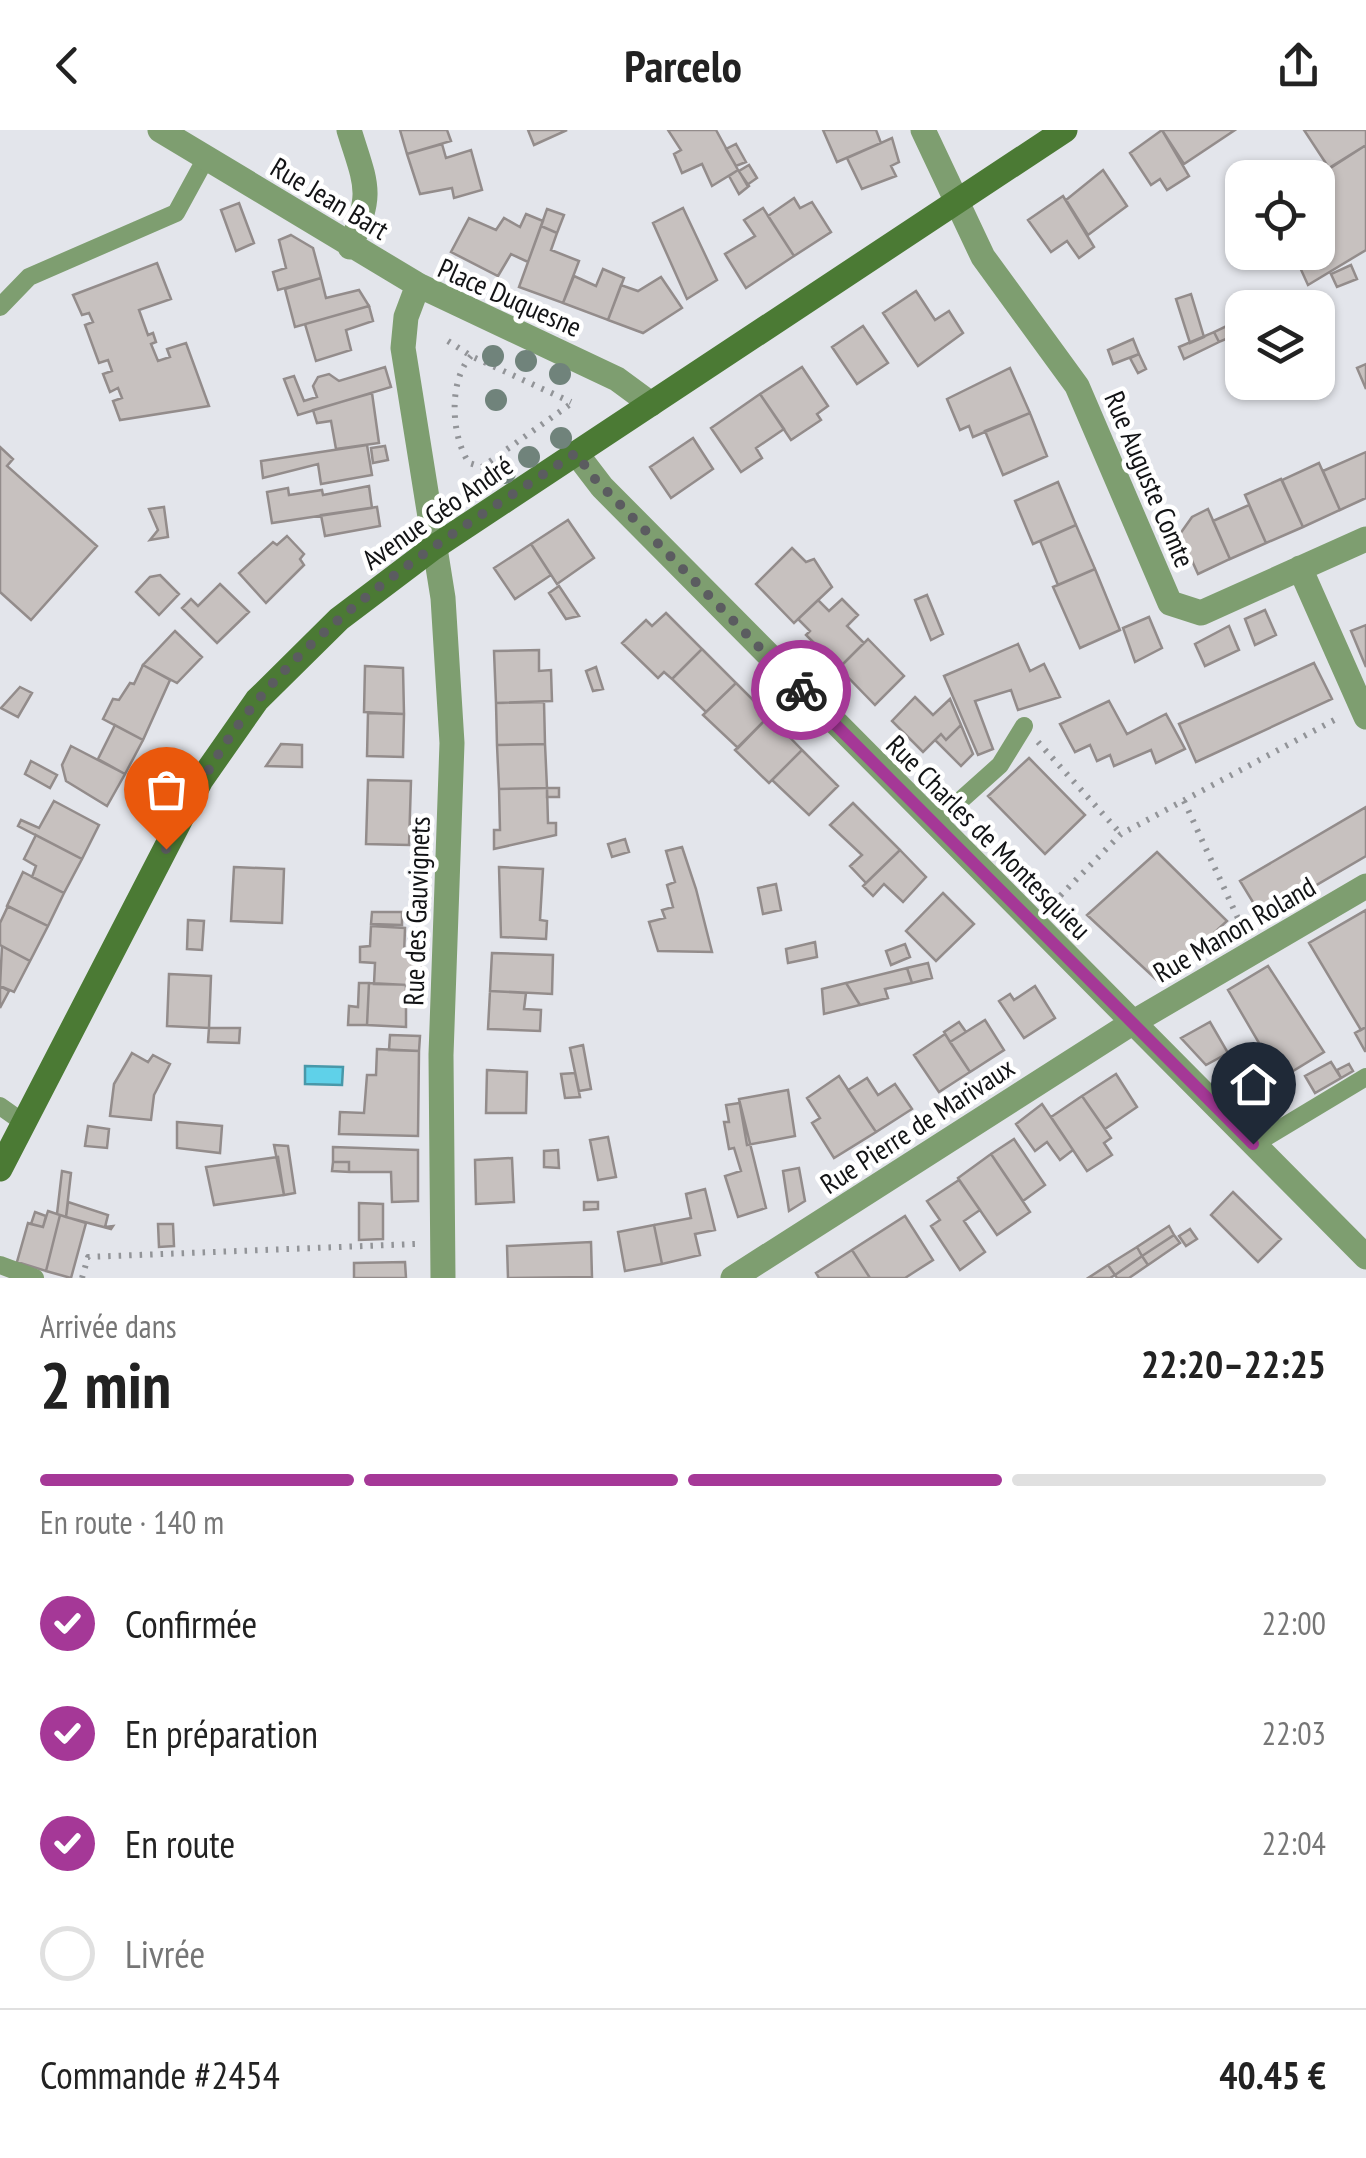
<!DOCTYPE html>
<html lang="fr">
<meta charset="utf-8">
<style>
:root{--surface:#fff;--page:#f6f6f6;--text:#222;--muted:#767676;--line:#e0e0e0;--accent:#a53897}
body{margin:0;font-family:"PT Sans Narrow",sans-serif;background:var(--page);color:var(--text);height:100vh;display:flex;flex-direction:column;font-size:38px;white-space:nowrap}
*{box-sizing:border-box;margin:0}
p{font-size:32px;color:var(--muted)}
.icon{flex:none;width:55px;height:55px;fill:none;stroke:currentColor;stroke-width:2;stroke-linecap:round;stroke-linejoin:round}
.map{position:relative;height:1148px;overflow:hidden}
.side{display:flex;flex-direction:column;background:var(--surface);flex:1}
.side>*{flex:none}
.controls{position:absolute;left:1225px;top:30px;display:grid;gap:20px}
.controls a{display:grid;place-items:center;width:110px;height:110px;border-radius:20px;background:var(--surface);box-shadow:0 2px 8px #0004;font-size:50px}
.pin{position:absolute;display:grid;place-items:center;width:85px;height:85px;color:#fff;margin:-102px -42px;border-radius:50% 50% 50% 0;rotate:-45deg;box-shadow:0 0 10px #0007}
.pin .icon{rotate:45deg}
.courier{position:absolute;display:grid;place-items:center;width:100px;height:100px;margin:-50px;border:8px solid #a53897;border-radius:50%;background:#fff;color:#222;box-shadow:0 2px 12px #0007}
.headline em{font-style:normal;font-weight:700}
.headline div{display:flex;flex-direction:column-reverse}
.headline{display:flex;align-items:center;justify-content:space-between;height:170px;padding:0 40px}
h1{font-size:65px;font-weight:700;line-height:75px}
.bar{display:grid;grid-template-columns:repeat(4,1fr);gap:15px 10px;align-content:center;height:120px;padding:0 40px}
.bar i{height:12px;border-radius:8px;background:var(--line)}
.bar .active{background:var(--accent)}
.bar p{grid-column:span 4}
.line{display:flex;align-items:center;gap:25px;padding:0 40px;border-top:2px solid var(--line)}
.line div{flex:1}
ol{padding:0 40px;list-style:none}
li{display:flex;align-items:center;gap:30px;height:110px}
li p{margin-inline-start:auto}
li .icon{padding:10px;border-radius:50%;background:var(--accent);color:#fff;stroke-width:4}
li:last-child{color:var(--muted)}
li i{width:55px;height:55px;border:5px solid var(--line);border-radius:50%}
header{display:flex;justify-content:space-between;align-items:center;height:130px;padding:0 40px;background:var(--surface);font-size:45px;font-weight:700}
.map>svg:first-child{display:block}
.water{fill:#5fd1e9;stroke:#4898a9;stroke-width:2.5}
.building{fill:#c7c1bf;stroke:#938c8b;stroke-width:2.5}
.lines{fill:none;stroke-linecap:round;stroke-linejoin:round}
.path{stroke:#929498;stroke-width:6;stroke-dasharray:2.5 8;stroke-linecap:butt}
.lane{stroke:#7e9e70;stroke-width:18}
.street{stroke:#7e9e70;stroke-width:25}
.secondary{stroke:#4b7a34;stroke-width:25}
.tree{fill:#70837b}
.done{stroke:#5b5c60;stroke-width:10;stroke-dasharray:0 18}
.route{stroke:#a53897;stroke-width:12}
.labels{text-anchor:middle;dominant-baseline:central;stroke-width:9;stroke-linejoin:round;paint-order:stroke}
.street-label{font-size:28px;fill:#121315;stroke:#fff}
</style>
<header><svg class="icon" aria-label="back" viewBox="0 0 24 24"><path d="M15 5l-7 7 7 7"/></svg>Parcelo<svg class="icon" aria-label="share" viewBox="0 0 24 24"><path d="M12 15V3M7 8l5-5 5 5M5 13v7h14v-7"/></svg></header>
<div class="map">
<svg width="1366" height="1148" viewBox="0 0 1366 1148">
<rect width="100%" height="100%" fill="#e3e5eb"/>
<!-- water -->
<path class="water" d="M305 936 343 937 342 955 305 954Z"/>
<!-- building -->
<path class="building" d="M400 0H447L451 11 407 24Z
M528 0H567L534 15Z
M668 0H716L738 40 712 56 702 34 682 43 674 24 681 20Z
M823 0H876L881 13 837 32Z
M1162 0 1189 46 1167 60 1160 49 1151 55 1130 23Z
M1162 0H1235L1184 34Z
M1304 0H1366V15L1329 38Z
M892 8 899 32 891 36 896 46 862 59 847 28Z
M442 14 446 28 471 20 482 60 454 68 452 58 420 64 407 24Z
M736 14 746 32 736 36 726 19Z
M1366 15V120L1308 155 1293 122H1318L1315 48Z
M749 35 757 48 747 55 739 41Z
M738 40 749 56 739 64 729 46Z
M1103 40 1127 76 1088 105 1066 70Z
M1063 66 1094 117 1079 128 1067 111 1051 122 1028 90Z
M794 68 800 78 812 72 831 102 794 126 768 86Z
M239 73 254 113 236 121 221 80Z
M683 78 717 150 687 169 653 93Z
M763 78 794 126 746 158 725 124 755 106 744 90Z
M547 79 564 85 557 103 541 96Z
M526 84 543 91 528 132 511 124 498 146 451 122 469 88 496 100 504 88 520 97Z
M541 96 557 103 551 120 579 131 563 173 519 157Z
M291 105 313 118 321 148 278 160 273 142 286 138 279 110Z
M157 133 171 169 139 180 148 205 153 203 156 212 151 214 158 231 170 227 167 219 186 213 209 276 120 290 113 271 122 268 118 258 110 262 103 244 112 241 108 230 99 233 85 195 93 192 89 183 82 185 73 165Z
M1351 135 1357 149 1337 157 1331 144Z
M603 139 624 148 608 190 563 173 574 146 596 156Z
M661 147 682 178 643 203 608 190 621 155 638 161Z
M321 148 326 168 359 160 369 176 295 197 285 159Z
M916 161 935 190 949 181 963 203 918 236 883 183Z
M1191 164 1204 207 1190 213 1176 169Z
M369 176 373 191 346 200 351 220 316 231 305 194Z
M1233 193 1238 204 1219 212 1214 202Z
M863 196 888 233 857 254 832 217Z
M1214 202 1219 212 1184 229 1179 217Z
M1133 209 1139 224 1113 234 1108 220Z
M1139 224 1146 239 1138 243 1130 228Z
M1366 234V259L1357 238Z
M385 237 391 257 298 285 284 249 294 246 304 271 317 267 313 256 318 247 329 244 339 251Z
M802 237 828 276 817 284 821 290 791 310 760 264Z
M1010 238 1030 283 973 307 969 296 960 300 947 269Z
M372 263 379 313 336 319 331 291 317 293 313 280Z
M760 264 784 299 756 318 762 328 741 342 711 298Z
M1030 283 1047 326 1003 345 985 301Z
M693 308 713 339 671 368 650 337Z
M367 315 372 345 321 354 318 334 263 348 261 331Z
M385 316 388 330 373 333 371 318Z
M0 317 13 329 7 336 97 416 31 490 0 462Z
M1366 322V368L1340 380 1323 341Z
M1319 333 1340 380 1303 397 1282 350Z
M1281 349 1303 397 1266 413 1245 365Z
M1058 352 1076 395 1033 414 1015 371Z
M369 356 372 378 272 393 267 362 288 358 289 365 322 360 323 365Z
M1249 375 1266 413 1230 429 1213 391Z
M164 377 168 407 150 410 158 400 149 379Z
M377 377 380 396 325 406 321 385Z
M1208 379 1230 429 1198 444 1180 404 1192 387Z
M568 390 594 428 557 454 531 414Z
M1076 395 1095 439 1058 455 1040 411Z
M287 406 304 424 300 429 304 435 266 473 239 443 273 412 277 415Z
M531 414 551 445 515 469 494 438Z
M792 418 806 432 814 429 832 457 794 493 756 454Z
M1095 439 1120 500 1080 518 1053 457Z
M160 445 179 464 159 485 136 462 150 447Z
M220 454 249 482 217 513 182 478 191 469 198 476Z
M559 456 579 486 566 489 549 463Z
M927 465 943 504 931 510 915 470Z
M842 469 858 485 847 496 864 513 839 538 806 505 810 501 798 489 818 470 829 481Z
M1265 480 1276 505 1255 515 1245 489Z
M666 483 702 519 672 549 664 542 658 548 622 513 646 490 652 496Z
M1149 487 1162 518 1135 532 1123 498Z
M1366 495V537L1351 501Z
M1229 496 1239 520 1205 536 1195 514Z
M175 501 202 527 177 553 143 535Z
M868 509 904 546 875 575 839 538Z
M1018 514 1030 541 1044 534 1060 567 1018 580 1011 560 975 571 993 619 978 625 944 546Z
M702 519 736 553 706 582 672 549Z
M539 520V541L551 540 552 571 496 573 494 521Z
M1314 533 1332 569 1196 632 1179 594Z
M143 535 170 550 143 610 103 589 113 569 119 570 130 553 134 554Z
M365 536 403 538 404 584 364 582Z
M596 537 603 559 593 561 586 541Z
M736 553 769 586 738 618 703 585Z
M20 557 32 563 18 587 1 578Z
M915 567 933 585 950 569 961 595 946 610 941 604 923 622 892 591Z
M1109 571 1127 604 1166 584 1185 619 1156 633 1151 620 1114 636 1110 625 1097 631 1090 615 1075 622 1060 594Z
M544 572 545 614 497 615 496 573Z
M368 583 404 584 403 627 367 626Z
M769 586 802 620 769 653 735 620Z
M115 595 143 610 125 644 98 629Z
M961 595 973 624 961 636 935 610 941 604 946 610Z
M281 614 302 615V637L266 636Z
M545 614 547 658 499 659 497 615Z
M71 616 125 644 107 676 66 651 62 635Z
M802 620 838 656 809 685 772 650Z
M1029 628 1085 685 1045 724 988 666Z
M31 631 57 645 50 658 25 644Z
M368 650 411 651 409 715 366 714Z
M547 658 548 693H556V705L494 719V700H500L499 659Z
M547 658H559V667H547Z
M54 671 99 695 82 729 18 696 21 690 39 698Z
M853 673 900 720 866 753 850 736 862 725 830 695Z
M1366 677V726L1262 787 1240 751Z
M36 705 82 729 64 763 32 747 36 736 24 729Z
M625 709 629 722 612 727 608 714Z
M682 717 696 759 712 822 658 821 649 792 665 788 662 780 673 777 667 755 675 752 666 721Z
M900 720 926 747 903 772 884 754 873 766 863 756Z
M1157 722 1227 791 1160 853 1087 785Z
M234 737 284 739 282 793 231 791Z
M499 737 543 739 540 790 547 791 546 809 501 807Z
M23 742 64 763 48 796 7 776Z
M776 754 781 780 763 784 758 758Z
M943 763 974 794 936 831 906 801Z
M8 776 48 796 30 831 0 815V793Z
M1366 780V897L1361 900 1309 813Z
M372 782H402V795L371 794Z
M188 790 204 791 202 820 187 819Z
M371 796 405 798 404 826H422L421 855 374 854 375 833 360 832V817L370 816Z
M815 812 817 827 788 833 786 819Z
M905 814 910 827 891 835 886 821Z
M2 816 30 831 14 862 0 856Z
M492 823 553 825 552 864 490 861Z
M928 833 932 848 912 853 907 838Z
M1268 836 1324 922 1280 949 1228 860Z
M907 838 912 853 885 859 888 868 860 875 846 853Z
M169 844 211 846 209 898 167 896Z
M359 853H369L367 895H348L349 876 358 877Z
M369 853 406 855V897L367 895Z
M846 853 860 875 824 884 822 859Z
M0 856 9 861 0 878Z
M1035 856 1055 888 1024 908 999 871 1010 864 1014 870Z
M490 861 526 863 524 879 541 880 540 901 488 899Z
M985 890 1004 920 970 942 950 912Z
M959 892 966 902 950 912 944 902Z
M1210 892 1228 923 1206 935 1181 908Z
M1366 897V921H1365L1355 903Z
M209 898H240L239 913 208 912Z
M945 904 970 942 939 962 914 925Z
M390 905 420 906 419 921 389 920Z
M583 915 591 959 579 961 570 918Z
M377 919 419 921 418 1006 339 1004 340 982 364 983 367 945H376Z
M132 923 148 932 153 925 170 934 154 965 151 990 110 986 114 954Z
M1242 931 1252 946 1229 959 1217 946Z
M1331 932 1341 948 1315 963 1305 946Z
M1349 934 1353 941 1341 948 1337 940Z
M487 940 527 942 526 983H486Z
M575 943 580 967 565 968 561 944Z
M1116 944 1137 977 1105 999 1082 966Z
M839 946 876 1002 834 1028 812 993 820 988 807 968Z
M867 948 878 965 895 954 912 979 876 1002 848 960Z
M788 960 795 1006 747 1015 739 969Z
M1082 966 1111 1008 1104 1013 1112 1025 1087 1041 1051 987Z
M740 973 766 1078 738 1087 725 1046 741 1041 734 1018 729 1019 724 992H729L726 975Z
M1042 974 1073 1020 1060 1030 1047 1012 1035 1021 1016 994Z
M177 992 222 996 220 1023 177 1018Z
M88 996 109 999 107 1018 85 1016Z
M608 1007 616 1047 598 1050 590 1010Z
M1014 1009 1045 1055 1023 1071 991 1024Z
M274 1015 288 1016 295 1063 284 1065Z
M333 1017 418 1020V1071L392 1072 391 1042H349V1032H333Z
M558 1020 559 1038 544 1037V1021Z
M991 1024 1030 1082 997 1105 958 1048Z
M278 1027 284 1065 214 1075 206 1037Z
M512 1028 514 1072 476 1074 475 1030Z
M333 1032H349V1042L332 1041Z
M799 1038 805 1071 789 1081 783 1041Z
M62 1041 71 1043 66 1087 57 1084Z
M959 1050 980 1080 964 1091 985 1122 960 1140 931 1096 940 1090 927 1071Z
M705 1059 715 1100 695 1104 700 1125 662 1134 654 1095 691 1088 686 1064Z
M1233 1062 1281 1109 1258 1132 1211 1085Z
M68 1072 108 1085 105 1097 113 1096 111 1099 66 1087Z
M584 1072H598V1079L584 1080Z
M359 1073 383 1074V1109L359 1110Z
M48 1081 60 1085 46 1141 17 1132 28 1093 43 1097Z
M35 1082 46 1086 43 1097 31 1094Z
M60 1085 86 1093 71 1148 46 1141Z
M905 1086 933 1130 905 1148H870L852 1120Z
M158 1094H173L174 1116 159 1117Z
M654 1095 662 1134 625 1141 618 1102Z
M1169 1096 1174 1105 1142 1126 1137 1117Z
M1190 1099 1197 1109 1186 1116 1179 1106Z
M1174 1105 1180 1113 1148 1135 1142 1126Z
M591 1112 592 1147 508 1148 507 1116Z
M1137 1117 1142 1126 1115 1145 1108 1135Z
M852 1120 870 1148H819L816 1143Z
M1142 1126 1148 1135 1129 1148H1117L1115 1145Z
M405 1132 406 1148H354V1133Z
M1108 1135 1115 1145 1110 1148H1088Z"/>
<g class="lines">
<!-- path -->
<path class="path" d="M448 211 471 226 571 272
M471 226C448 251 451 306 469 333L482 337 572 273
M1038 612 1121 704
M1184 671 1242 797
M1053 773 1121 704 1338 588
M82 1148 88 1127 415 1114"/>
<!-- lane -->
<path class="lane" d="M0 177 29 147 176 83 206 28
M933 695 1000 635 1024 596
M0 976 24 993
M1253 1015 1366 947
M0 1135 35 1148"/>
<!-- street -->
<path class="street" d="M160 0 418 155 617 249 651 274
M349 0C366 55 374 62 350 117
M923 0 983 127 1077 256 1170 473 1201 483 1366 409
M418 155 406 187 403 218 443 468 452 613 441 925 443 1148
M576 323 602 357 1366 1127
M1300 438 1366 587
M733 1148 1132 893 1366 756"/>
<!-- secondary -->
<path class="secondary" d="M0 1039 201 650 257 570 339 489 433 418 1065 0"/>
</g>
<!-- trees -->
<g class="tree">
<circle cx="493" cy="226" r="11"/>
<circle cx="526" cy="231" r="11"/>
<circle cx="560" cy="244" r="11"/>
<circle cx="496" cy="270" r="11"/>
<circle cx="561" cy="308" r="11"/>
<circle cx="529" cy="327" r="11"/>
<circle cx="505" cy="343" r="11"/>
</g>
<g class="lines">
<!-- done -->
<path class="done" d="M166 719C193 667 220 614 258 570 345 467 465 396 576 323L593 347 801 560"/>
<!-- route -->
<path class="route" d="M801 560 1253 1014"/>
</g>
<g class="labels">
<!-- street labels -->
<g class="street-label">
<text transform="translate(330 68) rotate(31)">Rue Jean Bart</text>
<text transform="translate(510 167) rotate(24)">Place Duquesne</text>
<text transform="translate(1150 349) rotate(67)">Rue Auguste Comte</text>
<text transform="translate(437 382) rotate(-35)">Avenue Géo André</text>
<text transform="translate(989 707) rotate(45)">Rue Charles de Montesquieu</text>
<text transform="translate(416 781) rotate(-88)">Rue des Gauvignets</text>
<text transform="translate(1234 799) rotate(-30)">Rue Manon Roland</text>
<text transform="translate(917 995) rotate(-33)">Rue Pierre de Marivaux</text>
</g>
</g>
</svg>
<div class="controls">
<a><svg class="icon" aria-label="locate" viewBox="0 0 24 24"><circle cx="12" cy="12" r="6"/><path d="M12 2v4M12 18v4M2 12h4M18 12h4"/></svg></a>
<a><svg class="icon" aria-label="layers" viewBox="0 0 24 24"><path d="M12 4l9 5-9 5-9-5zM3 14l9 5 9-5"/></svg></a>
</div>
<div class="pin" style="left:166px;top:719px;background:#ea580c"><svg class="icon" aria-label="bag" viewBox="0 0 24 24"><path d="M5 8h14l-1 12H6zM9 8a3 3 0 0 1 6 0"/></svg></div>
<div class="pin" style="left:1253px;top:1014px;background:#1f2937"><svg class="icon" aria-label="home" viewBox="0 0 24 24"><path d="M3 11l9-7 9 7M6 9v11h12V9"/></svg></div>
<div class="courier" style="left:801px;top:560px"><svg class="icon" aria-label="bike" viewBox="0 0 24 24"><circle cx="6" cy="16" r="4"/><circle cx="18" cy="16" r="4"/><path d="M6 16l4-8h5l3 8M10 8l3 8H6M13 5h3"/></svg></div>
</div>
<section class="side">
<div class="headline"><div><h1>2 min</h1><p>Arrivée dans</p></div><em>22:20–22:25</em></div>
<div class="bar"><i class="active"></i><i class="active"></i><i class="active"></i><i></i><p>En route · 140 m</p></div>
<ol>
<li><svg class="icon" aria-label="check" viewBox="0 0 24 24"><path d="M5 12l5 5 9-10"/></svg>Confirmée<p>22:00</p></li>
<li><svg class="icon" aria-label="check" viewBox="0 0 24 24"><path d="M5 12l5 5 9-10"/></svg>En préparation<p>22:03</p></li>
<li><svg class="icon" aria-label="check" viewBox="0 0 24 24"><path d="M5 12l5 5 9-10"/></svg>En route<p>22:04</p></li>
<li><i></i>Livrée</li>
</ol>
<div class="line" style="height:130px"><div>Commande #2454</div><b>40.45 €</b></div>
</section>
